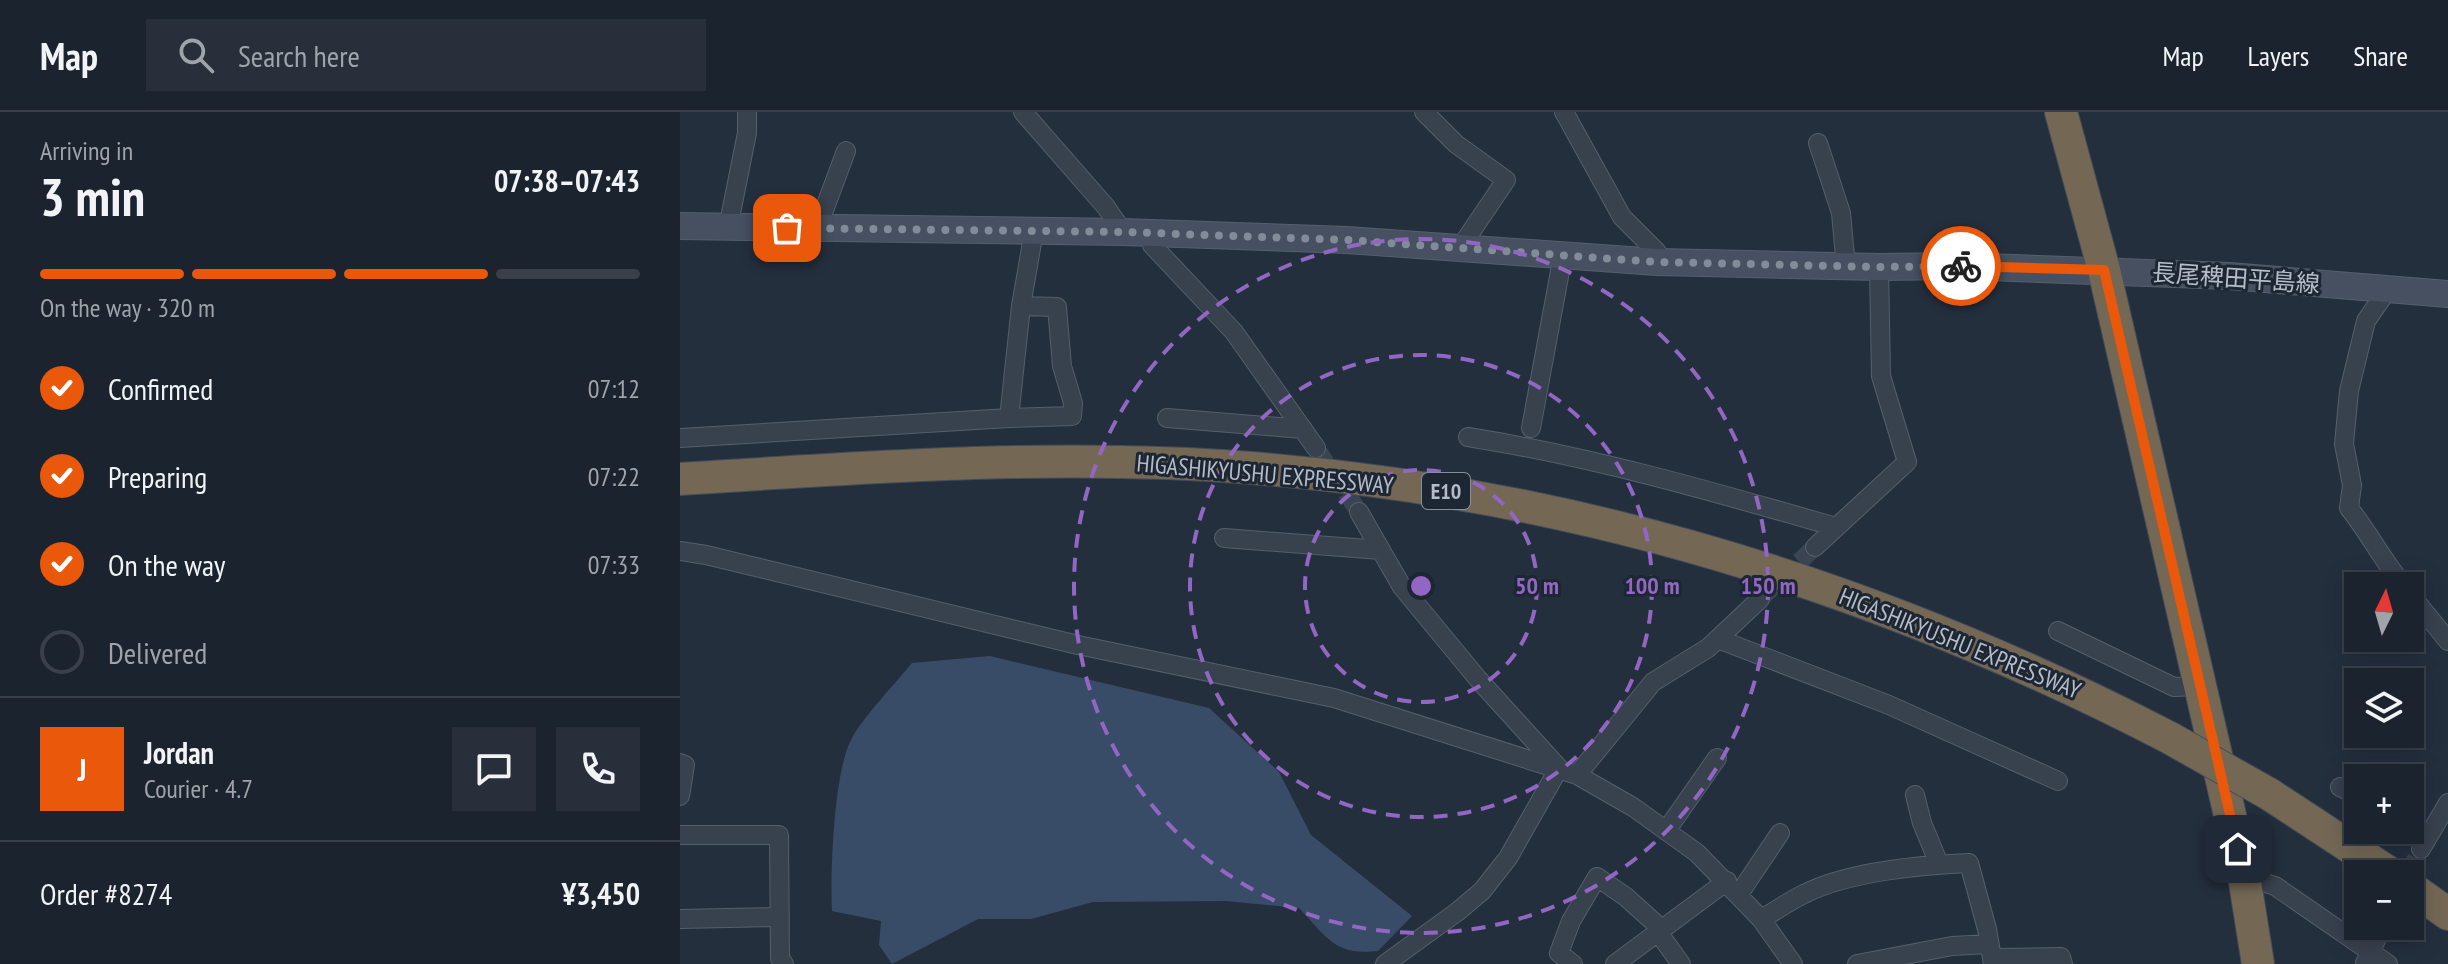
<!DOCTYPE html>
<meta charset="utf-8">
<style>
:root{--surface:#1b232e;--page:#282f3a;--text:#f1f3f6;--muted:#a0a4aa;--line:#39404a;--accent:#ea580c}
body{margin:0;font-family:"PT Sans Narrow","Noto Sans JP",sans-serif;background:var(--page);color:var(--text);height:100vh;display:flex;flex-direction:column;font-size:30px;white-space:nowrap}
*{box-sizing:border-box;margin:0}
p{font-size:26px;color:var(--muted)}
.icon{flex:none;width:44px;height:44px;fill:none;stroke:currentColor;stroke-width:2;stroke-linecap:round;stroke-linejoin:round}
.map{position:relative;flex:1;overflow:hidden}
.details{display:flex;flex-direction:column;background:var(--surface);width:680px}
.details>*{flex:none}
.needle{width:52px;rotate:5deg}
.buttons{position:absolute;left:1664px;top:460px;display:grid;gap:16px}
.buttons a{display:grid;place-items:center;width:80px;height:80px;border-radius:0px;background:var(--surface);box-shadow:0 4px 20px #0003,0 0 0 2px var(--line);font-size:40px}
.pin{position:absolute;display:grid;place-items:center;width:68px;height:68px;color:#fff;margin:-34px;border-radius:16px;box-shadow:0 4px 12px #0006}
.courier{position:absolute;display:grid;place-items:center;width:80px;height:80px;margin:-40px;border:6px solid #ea580c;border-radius:50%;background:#fff;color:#222;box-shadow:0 2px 10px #0007}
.overview em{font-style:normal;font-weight:600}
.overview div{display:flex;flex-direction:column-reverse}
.overview{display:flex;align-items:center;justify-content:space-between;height:136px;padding:0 40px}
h1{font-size:52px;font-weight:600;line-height:60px}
.bar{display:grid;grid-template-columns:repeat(4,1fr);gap:12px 8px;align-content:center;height:96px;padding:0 40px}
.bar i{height:10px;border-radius:6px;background:var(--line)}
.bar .on{background:var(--accent)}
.bar p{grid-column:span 4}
.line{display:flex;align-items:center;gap:20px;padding:0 40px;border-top:2px solid var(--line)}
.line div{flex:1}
.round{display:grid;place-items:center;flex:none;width:84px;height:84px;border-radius:0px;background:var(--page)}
ol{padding:0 40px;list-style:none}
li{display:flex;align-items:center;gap:24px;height:88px}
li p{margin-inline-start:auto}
li .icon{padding:8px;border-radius:50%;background:var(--accent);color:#fff;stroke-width:4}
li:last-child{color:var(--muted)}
li i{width:44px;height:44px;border:4px solid var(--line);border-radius:50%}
header{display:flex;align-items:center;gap:48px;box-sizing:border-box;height:112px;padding:0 40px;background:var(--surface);border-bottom:2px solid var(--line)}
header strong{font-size:38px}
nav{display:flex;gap:44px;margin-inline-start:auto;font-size:28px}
.search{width:560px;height:72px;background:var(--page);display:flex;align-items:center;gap:20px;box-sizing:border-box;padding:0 28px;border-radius:0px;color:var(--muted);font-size:30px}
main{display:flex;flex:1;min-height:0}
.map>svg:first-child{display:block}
.water{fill:#394c67}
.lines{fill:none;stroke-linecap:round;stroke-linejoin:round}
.street-tunnel{stroke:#3a4453;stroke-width:18;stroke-dasharray:18 9;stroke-linecap:butt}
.street-casing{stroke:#565f6c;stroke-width:20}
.secondary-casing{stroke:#565f6c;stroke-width:28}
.highway-casing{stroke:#434c59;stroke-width:34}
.street{stroke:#38414e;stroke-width:18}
.secondary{stroke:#465061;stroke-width:26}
.highway{stroke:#746855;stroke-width:32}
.highway-bridge-casing{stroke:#434c59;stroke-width:34;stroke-linecap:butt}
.highway-bridge{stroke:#746855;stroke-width:32}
.done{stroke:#828b98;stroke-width:8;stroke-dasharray:0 14.4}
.route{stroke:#ea580c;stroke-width:10}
.ring{fill:none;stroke:#9266c3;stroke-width:4;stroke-dasharray:14 10}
.labels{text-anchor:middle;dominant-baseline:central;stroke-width:6;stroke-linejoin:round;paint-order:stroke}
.shield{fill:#1d2633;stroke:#878f9c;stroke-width:2}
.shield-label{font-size:22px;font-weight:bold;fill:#b4bcc9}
.street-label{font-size:24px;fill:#b4bcc9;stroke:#1d2633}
.centre{fill:#9266c3;stroke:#1d2633;stroke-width:4}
.ring-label{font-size:24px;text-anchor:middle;font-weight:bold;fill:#9266c3;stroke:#1d2633;stroke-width:6;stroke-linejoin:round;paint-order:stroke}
</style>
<header>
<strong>Map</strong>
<div class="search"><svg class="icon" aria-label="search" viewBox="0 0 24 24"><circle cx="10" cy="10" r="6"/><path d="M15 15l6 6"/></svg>Search here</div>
<nav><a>Map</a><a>Layers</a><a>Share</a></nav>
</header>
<main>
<section class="details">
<div class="overview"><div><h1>3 min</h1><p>Arriving in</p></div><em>07:38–07:43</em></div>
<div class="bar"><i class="on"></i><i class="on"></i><i class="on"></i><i></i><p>On the way · 320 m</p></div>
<ol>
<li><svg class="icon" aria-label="check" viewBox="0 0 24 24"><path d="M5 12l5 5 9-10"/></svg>Confirmed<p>07:12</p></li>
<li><svg class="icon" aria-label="check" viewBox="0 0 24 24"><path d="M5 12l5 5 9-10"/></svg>Preparing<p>07:22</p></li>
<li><svg class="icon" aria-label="check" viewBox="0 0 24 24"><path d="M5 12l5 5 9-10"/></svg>On the way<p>07:33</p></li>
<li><i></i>Delivered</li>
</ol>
<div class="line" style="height:144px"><b class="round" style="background:var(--accent);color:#fff">J</b><div><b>Jordan</b><p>Courier · 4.7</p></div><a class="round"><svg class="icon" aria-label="chat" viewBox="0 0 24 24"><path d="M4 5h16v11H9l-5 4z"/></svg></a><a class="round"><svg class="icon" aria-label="phone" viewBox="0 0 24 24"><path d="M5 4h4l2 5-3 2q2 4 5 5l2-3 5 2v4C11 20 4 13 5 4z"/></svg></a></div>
<div class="line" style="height:104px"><div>Order #8274</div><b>¥3,450</b></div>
</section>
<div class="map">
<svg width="1768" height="852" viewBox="0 0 1768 852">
<rect width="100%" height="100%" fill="#242f3e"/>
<!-- water -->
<path class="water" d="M310 544 529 596 599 660 631 723 732 804 698 839C654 844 647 825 619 796L546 789 413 790 351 807H298L212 852 199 833 201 809 152 799C150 761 154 660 171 628 182 606 215 572 232 551Z"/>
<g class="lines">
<!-- street-tunnel -->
<path class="street-tunnel" d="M636 336 679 400
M1080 487 1135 435
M1728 762 1741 737"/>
<!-- street casing -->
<g class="street-casing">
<path id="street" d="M343 0 426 95 443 120
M744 0 776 32 826 68 780 136
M884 0 942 105 977 140V150
M1138 31 1161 101 1166 155
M48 116 67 21V0
M137 117 166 39
M470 121 472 133 554 220 636 336
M1708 177 1686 209 1669 279 1664 332 1672 373 1669 396C1689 421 1703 449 1724 474
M329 306 392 304 393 291 382 254 377 195 341 194
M487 306 623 317
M851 316 883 143
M788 325C914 345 1034 380 1156 415
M0 326 329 306 341 194 354 119
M679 400 722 475 798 567 877 654
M544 426 701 438
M1135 435 1227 350 1201 264 1199 155
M0 439 26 443 398 533 654 586 897 663 953 695 1017 741 1081 807 1113 852
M1730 482 1768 529
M1378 519 1494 575 1520 574
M1038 527 1209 593 1378 669
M0 651 5 653 0 684
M897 663 973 570 1028 536 1080 487
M1660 675 1678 684
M1235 683 1242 711 1259 752
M1730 713 1748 723
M986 719 1037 646
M0 723H99L100 846 104 852
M1741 737 1768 691
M1564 764 1595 774 1708 852
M1059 782 1100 721
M0 807 100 805
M1081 807C1096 799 1109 789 1124 782 1168 760 1240 753 1289 751L1307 817 1313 852
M1313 846 1381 845 1383 852
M1685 851 1701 818
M705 852 777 800 802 779 828 746 879 656
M893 852 879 841 891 809 917 765 946 785 976 812 978 820 1001 852
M935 852 1047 769
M1177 852 1272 834 1309 832"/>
</g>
<!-- secondary casing -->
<g class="secondary-casing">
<path id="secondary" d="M0 114 443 120 667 128 977 150 1199 155 1280 154 1549 164 1768 182"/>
</g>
<!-- highway casing -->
<g class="highway-casing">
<path id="highway" d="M1381 0 1424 158 1564 764 1578 852
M0 367C190 355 381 341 571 356 896 381 1201 476 1490 626
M1589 682 1711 762
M1730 775 1768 802"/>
</g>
<!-- street -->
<use href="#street" class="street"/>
<!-- secondary -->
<use href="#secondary" class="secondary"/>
<!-- highway -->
<use href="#highway" class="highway"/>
<!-- highway-bridge casing -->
<g class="highway-bridge-casing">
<path id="highway-bridge" d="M1490 626 1589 682"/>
</g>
<!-- highway-bridge -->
<use href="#highway-bridge" class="highway-bridge"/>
</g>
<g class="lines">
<!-- done -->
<path class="done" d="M107 116 443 120 667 128 977 150 1199 155 1281 154"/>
<!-- route -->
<path class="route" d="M1281 154 1424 158 1558 737"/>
</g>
<!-- distance rings -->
<g class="ring">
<circle cx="741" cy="474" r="116"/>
<circle cx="741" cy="474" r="231"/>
<circle cx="741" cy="474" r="347"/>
</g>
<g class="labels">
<!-- shield labels -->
<rect class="shield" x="742" y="361" width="48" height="36" rx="6"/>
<g class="shield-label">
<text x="766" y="379">E10</text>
</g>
<!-- street labels -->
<g class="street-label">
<text transform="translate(1556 166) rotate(4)">長尾稗田平島線</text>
<text transform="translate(585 362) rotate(5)">HIGASHIKYUSHU EXPRESSWAY</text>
<text transform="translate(1280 531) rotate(22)">HIGASHIKYUSHU EXPRESSWAY</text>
</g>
</g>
<circle cx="741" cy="474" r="12" class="centre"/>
<g class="ring-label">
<text x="857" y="482">50 m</text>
<text x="972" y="482">100 m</text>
<text x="1088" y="482">150 m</text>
</g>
</svg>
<div class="buttons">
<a><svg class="needle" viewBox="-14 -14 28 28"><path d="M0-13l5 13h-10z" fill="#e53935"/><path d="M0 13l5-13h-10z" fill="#a0a4aa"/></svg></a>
<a><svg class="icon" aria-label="layers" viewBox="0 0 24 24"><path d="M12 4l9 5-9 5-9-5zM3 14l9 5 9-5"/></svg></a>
<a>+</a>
<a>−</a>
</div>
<div class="pin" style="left:107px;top:116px;background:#ea580c"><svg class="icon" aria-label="bag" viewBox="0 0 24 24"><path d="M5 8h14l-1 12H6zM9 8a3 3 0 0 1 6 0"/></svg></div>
<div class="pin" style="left:1558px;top:737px;background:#1f2937"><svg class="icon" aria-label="home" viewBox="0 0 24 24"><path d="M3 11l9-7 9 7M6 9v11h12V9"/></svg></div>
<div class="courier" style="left:1281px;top:154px"><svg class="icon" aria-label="bike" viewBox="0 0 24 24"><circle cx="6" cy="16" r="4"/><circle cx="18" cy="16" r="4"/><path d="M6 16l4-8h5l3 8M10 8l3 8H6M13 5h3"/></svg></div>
</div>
</main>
